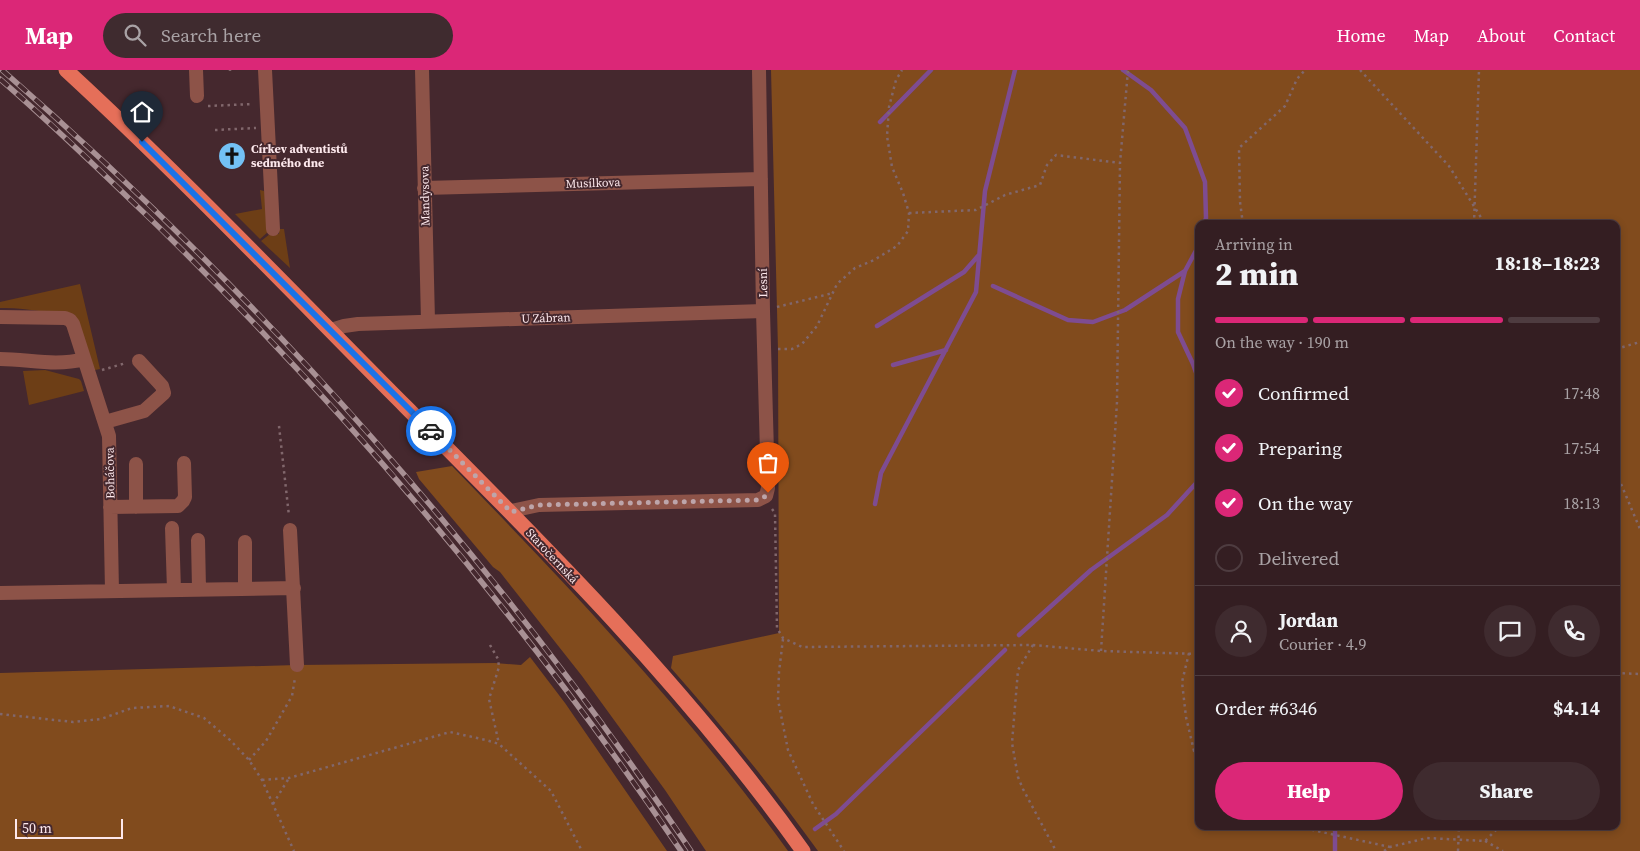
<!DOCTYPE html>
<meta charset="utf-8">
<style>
:root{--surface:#341e22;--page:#3f2b2f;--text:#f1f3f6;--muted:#a9a2a5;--line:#4e3c40;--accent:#db2777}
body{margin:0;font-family:"Source Serif 4",serif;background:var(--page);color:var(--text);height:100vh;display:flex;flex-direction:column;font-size:19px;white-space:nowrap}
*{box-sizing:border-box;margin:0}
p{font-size:16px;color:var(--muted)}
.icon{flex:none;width:28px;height:28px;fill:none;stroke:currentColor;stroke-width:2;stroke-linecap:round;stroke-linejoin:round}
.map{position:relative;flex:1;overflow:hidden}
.side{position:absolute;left:1195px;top:150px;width:425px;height:610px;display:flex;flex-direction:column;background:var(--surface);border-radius:10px;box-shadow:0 2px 8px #0003,0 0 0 1px var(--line)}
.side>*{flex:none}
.scale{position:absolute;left:15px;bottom:12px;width:108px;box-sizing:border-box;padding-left:5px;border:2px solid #fde8ec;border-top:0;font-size:14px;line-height:18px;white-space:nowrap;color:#fde8ec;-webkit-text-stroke:4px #45282e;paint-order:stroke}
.pin{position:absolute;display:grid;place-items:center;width:42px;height:42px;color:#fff;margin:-51px -21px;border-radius:50% 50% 50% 0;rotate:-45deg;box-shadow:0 0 5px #0007}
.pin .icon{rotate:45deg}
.courier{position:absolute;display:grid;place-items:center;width:50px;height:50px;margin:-25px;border:4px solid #1a73e8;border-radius:50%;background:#fff;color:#222;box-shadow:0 1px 6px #0007}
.headline em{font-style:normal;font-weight:800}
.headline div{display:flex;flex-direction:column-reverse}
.headline{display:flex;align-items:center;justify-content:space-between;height:85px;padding:0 20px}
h1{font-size:32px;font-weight:800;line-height:38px}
.bar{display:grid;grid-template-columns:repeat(4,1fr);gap:8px 5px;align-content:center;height:60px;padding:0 20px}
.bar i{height:6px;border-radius:4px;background:var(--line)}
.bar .active{background:var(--accent)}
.bar p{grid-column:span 4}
.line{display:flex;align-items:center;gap:12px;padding:0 20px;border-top:1px solid var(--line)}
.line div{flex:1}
.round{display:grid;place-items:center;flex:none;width:52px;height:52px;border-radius:26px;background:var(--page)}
ol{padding:0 20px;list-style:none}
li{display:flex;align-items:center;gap:15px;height:55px}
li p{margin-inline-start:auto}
li .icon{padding:5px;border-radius:50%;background:var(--accent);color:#fff;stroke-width:4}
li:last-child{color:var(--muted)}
li i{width:28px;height:28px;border:2px solid var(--line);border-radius:50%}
.button{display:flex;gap:10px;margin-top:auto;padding:10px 20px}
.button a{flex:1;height:58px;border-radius:30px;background:var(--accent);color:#fff;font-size:20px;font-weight:800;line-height:58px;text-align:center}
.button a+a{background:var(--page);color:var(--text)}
header{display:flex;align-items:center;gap:30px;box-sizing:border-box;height:70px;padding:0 25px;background:var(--accent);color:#fff}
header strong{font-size:24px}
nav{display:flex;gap:28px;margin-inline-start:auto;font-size:18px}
.search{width:350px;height:45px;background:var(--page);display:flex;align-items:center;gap:12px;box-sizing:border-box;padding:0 18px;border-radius:28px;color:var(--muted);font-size:19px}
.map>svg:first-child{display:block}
.green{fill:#6d3e16}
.forest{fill:#814b1d;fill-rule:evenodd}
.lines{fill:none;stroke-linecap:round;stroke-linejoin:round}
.stream{stroke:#7e4c91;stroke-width:4.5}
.path{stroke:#81676c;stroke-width:2.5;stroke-dasharray:2.5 4;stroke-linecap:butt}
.minor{stroke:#8d5348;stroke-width:14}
.major{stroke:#e56f59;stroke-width:15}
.rail-casing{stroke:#a89094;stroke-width:5.5}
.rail{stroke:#45282e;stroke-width:4;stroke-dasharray:11;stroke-linecap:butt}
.done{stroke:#bda5aa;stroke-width:5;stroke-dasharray:0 9}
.route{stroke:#1a73e8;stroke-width:6}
.labels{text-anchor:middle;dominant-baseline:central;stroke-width:4;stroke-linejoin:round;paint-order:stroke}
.poi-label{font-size:12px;font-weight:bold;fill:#fde8ec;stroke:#45282e;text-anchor:start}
.street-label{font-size:12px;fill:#fde8ec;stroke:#45282e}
</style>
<header>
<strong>Map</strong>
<div class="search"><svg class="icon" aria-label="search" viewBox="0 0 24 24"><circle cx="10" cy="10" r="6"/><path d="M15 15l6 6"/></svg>Search here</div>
<nav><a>Home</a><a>Map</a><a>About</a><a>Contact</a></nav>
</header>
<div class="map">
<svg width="1640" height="781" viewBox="0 0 1640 781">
<rect width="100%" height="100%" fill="#45282e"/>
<!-- green -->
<path class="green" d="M260 120 264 121 266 125 269 161 260 169 235 144 262 139Z
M279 159H284L290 198 261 171 270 164H279Z
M80 214 100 299 90 301 89 283 74 244C48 244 26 237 0 238V232Z
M45 300 79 309 81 311 84 321 29 335 23 301Z"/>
<!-- forest -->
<path class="forest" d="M771 0H1640V781H818C772 717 723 657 671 598L673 586 779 563 778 279ZM1199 154H1616V756H1199Z
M452 396C570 518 689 643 788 781H706L665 720 582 606 500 502 493 497 419 409 416 402Z
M530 587 565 633 667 781H0V603L297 595 495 593 521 595Z"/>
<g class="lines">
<!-- stream -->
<path class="stream" d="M1123 0 1151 20 1185 58 1205 112 1206 148 1204 154
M880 52 931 0
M1199 175 1185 201 1178 229V262L1193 294 1199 311
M993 216 1068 250 1093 252 1125 240 1185 201
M877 256 964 202 978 186
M893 295 946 280
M875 434 881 403 976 222 985 121 1015 0
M1019 565 1091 500 1167 445 1199 410
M815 759 836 744 1005 580
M1335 781V756"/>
<!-- path -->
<path class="path" d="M230 0V1
M1360 0 1449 96 1485 154
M208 36 253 34
M215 60 256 58
M909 143 976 140 1005 125 1040 115 1047 95 1056 85 1120 93
M1243 154 1240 132 1239 78 1285 36 1297 9 1305 0
M1474 154 1479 0
M777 237 833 223
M778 279H792L802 274 817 256 837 214 855 198 874 190 897 176 908 161 909 143 903 123 892 97 887 66 889 37 896 10 902 0
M1616 279 1640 272
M102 300 126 293
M279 356 289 446
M1616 402 1640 459
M772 439 775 443 777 558 783 568 802 577 1033 575 1101 581 1199 584
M783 569 779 602 778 630 788 680 813 734 844 781
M490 575 498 589 499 597 489 629 499 674
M1033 575 1018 600 1012 673 1018 707 1023 719 1056 781
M1101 581 1117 332 1120 93 1128 0
M1189 583 1182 612 1186 647 1194 681 1199 682
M1616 603 1640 604
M0 644 73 652 101 649 132 638 169 636 204 648 230 670 249 690 262 710 294 781
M249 690 266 671 292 626 295 608
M262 710 289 708 450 662 486 670 499 674 551 721 582 781
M273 734 289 708
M1286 756 1308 759 1390 777
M1485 771 1503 781
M1384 781 1390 777 1427 768 1485 771 1500 756
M1458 781 1459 756"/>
<!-- minor -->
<path class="minor" d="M196 0 197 26
M265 0 273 159
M422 0 428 251
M424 118 761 109
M0 247 65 248 70 250 73 254 109 366 112 521
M331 260 344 256 358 254 763 241
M0 289C29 289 55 297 84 289
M105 352 144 341 164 323 162 316 139 291
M136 394V437
M110 437 178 436 183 431 185 427 184 393
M511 441 539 435 758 430 766 426 768 418 763 241 759 0
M172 458 174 520
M290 460 297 595
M198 470 199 519
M245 472V519
M0 523 294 518"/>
<!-- major -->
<path class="major" d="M66 0C180 105 287 217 396 327 539 470 685 615 803 781"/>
<!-- rail casing -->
<g class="rail-casing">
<path id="rail" d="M2 0C264 228 498 493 691 781
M0 9C58 59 112 112 167 165 359 354 530 558 681 781"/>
</g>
<!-- rail -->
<use href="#rail" class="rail"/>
</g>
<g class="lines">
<!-- done -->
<path class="done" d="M431 361 511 442 539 435 758 430 766 426 768 423"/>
<!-- route -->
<path class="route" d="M142 72 431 361"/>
</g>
<!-- icons -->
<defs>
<g id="church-disc" transform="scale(1.4375)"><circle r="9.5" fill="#73c1f5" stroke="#45282e"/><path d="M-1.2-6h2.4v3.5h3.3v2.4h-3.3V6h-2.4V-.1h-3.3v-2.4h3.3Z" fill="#111"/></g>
</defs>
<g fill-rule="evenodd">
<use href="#church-disc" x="232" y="86"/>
</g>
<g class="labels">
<!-- poi labels -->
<g class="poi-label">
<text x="251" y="79">Církev adventistů<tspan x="251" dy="14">sedmého dne</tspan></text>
</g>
<!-- street labels -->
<g class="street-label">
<text transform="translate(593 113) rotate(-2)">Musílkova</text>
<text transform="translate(425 126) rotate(-91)">Mandysova</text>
<text transform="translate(763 213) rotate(-91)">Lesní</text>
<text transform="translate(546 248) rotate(-2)">U Zábran</text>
<text transform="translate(110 403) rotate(-91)">Boháčova</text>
<text transform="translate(552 486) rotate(47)">Staročernská</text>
</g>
</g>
</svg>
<div class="scale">50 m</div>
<div class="pin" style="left:768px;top:423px;background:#ea580c"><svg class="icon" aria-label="bag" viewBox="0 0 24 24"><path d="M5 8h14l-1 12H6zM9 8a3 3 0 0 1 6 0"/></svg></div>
<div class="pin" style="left:142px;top:72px;background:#1f2937"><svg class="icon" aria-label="home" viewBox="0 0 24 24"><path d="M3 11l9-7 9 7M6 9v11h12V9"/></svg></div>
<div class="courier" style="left:431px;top:361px"><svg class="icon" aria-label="car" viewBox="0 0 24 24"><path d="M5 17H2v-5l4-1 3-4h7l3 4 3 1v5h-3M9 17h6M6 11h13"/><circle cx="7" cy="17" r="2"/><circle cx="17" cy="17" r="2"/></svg></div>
<section class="side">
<div class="headline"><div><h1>2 min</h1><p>Arriving in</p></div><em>18:18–18:23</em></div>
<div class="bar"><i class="active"></i><i class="active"></i><i class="active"></i><i></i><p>On the way · 190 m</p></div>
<ol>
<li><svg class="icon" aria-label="check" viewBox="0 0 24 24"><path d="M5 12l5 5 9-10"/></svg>Confirmed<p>17:48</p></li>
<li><svg class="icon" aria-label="check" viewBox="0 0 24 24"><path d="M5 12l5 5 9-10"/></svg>Preparing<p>17:54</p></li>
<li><svg class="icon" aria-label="check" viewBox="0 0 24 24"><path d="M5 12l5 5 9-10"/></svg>On the way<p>18:13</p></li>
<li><i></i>Delivered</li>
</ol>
<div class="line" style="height:90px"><a class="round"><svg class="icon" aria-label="person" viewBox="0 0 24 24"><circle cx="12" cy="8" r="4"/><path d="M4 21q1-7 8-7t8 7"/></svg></a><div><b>Jordan</b><p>Courier · 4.9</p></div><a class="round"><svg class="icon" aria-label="chat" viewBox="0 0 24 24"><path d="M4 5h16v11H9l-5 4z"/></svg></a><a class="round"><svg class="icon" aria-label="phone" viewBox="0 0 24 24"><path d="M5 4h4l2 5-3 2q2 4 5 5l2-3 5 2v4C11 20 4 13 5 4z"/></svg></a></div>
<div class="line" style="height:65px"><div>Order #6346</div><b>$4.14</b></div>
<div class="button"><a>Help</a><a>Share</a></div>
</section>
</div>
